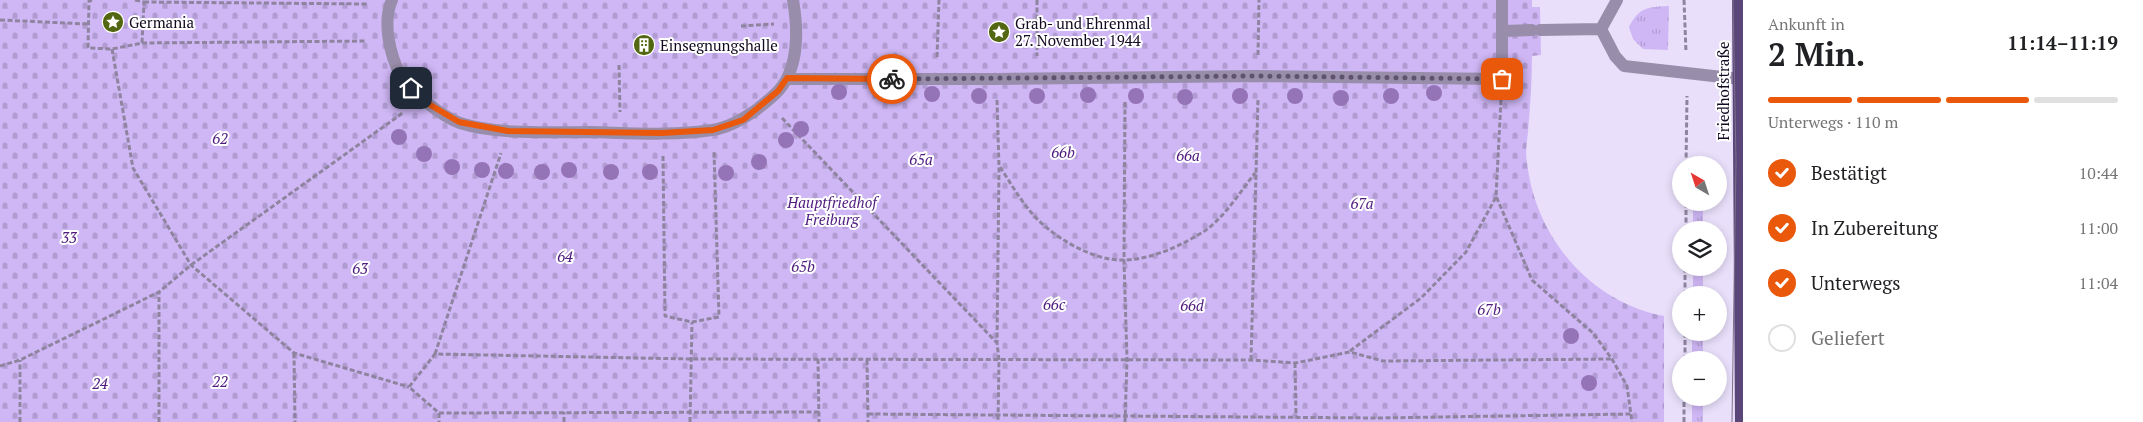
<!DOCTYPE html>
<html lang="de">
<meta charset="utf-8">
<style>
:root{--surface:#fff;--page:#f2f2f2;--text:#202124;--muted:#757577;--line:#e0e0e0;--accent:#ea580c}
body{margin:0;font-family:"PT Serif",serif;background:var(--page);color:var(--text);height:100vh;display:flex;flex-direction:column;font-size:19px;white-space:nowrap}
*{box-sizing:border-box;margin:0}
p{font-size:16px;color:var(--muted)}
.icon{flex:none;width:28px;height:28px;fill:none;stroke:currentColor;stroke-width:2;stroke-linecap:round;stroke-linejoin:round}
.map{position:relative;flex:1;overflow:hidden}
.side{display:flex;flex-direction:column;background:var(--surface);width:400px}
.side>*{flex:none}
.needle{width:32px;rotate:321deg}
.controls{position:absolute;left:1672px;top:156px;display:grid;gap:10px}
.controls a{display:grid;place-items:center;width:55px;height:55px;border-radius:50%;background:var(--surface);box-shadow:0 2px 8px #0003;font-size:25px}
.pin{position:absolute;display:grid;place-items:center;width:42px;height:42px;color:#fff;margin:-21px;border-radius:10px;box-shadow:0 2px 8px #0006}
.courier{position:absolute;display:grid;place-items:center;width:50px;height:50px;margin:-25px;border:4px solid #ea580c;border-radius:50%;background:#fff;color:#222;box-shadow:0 1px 6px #0007}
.overview em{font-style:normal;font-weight:700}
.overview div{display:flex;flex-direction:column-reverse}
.overview{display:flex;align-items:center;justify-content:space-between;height:85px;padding:0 25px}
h1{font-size:32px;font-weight:700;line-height:38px}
.bar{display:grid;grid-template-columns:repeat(4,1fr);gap:8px 5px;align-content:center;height:60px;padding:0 25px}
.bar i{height:6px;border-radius:4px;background:var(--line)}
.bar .selected{background:var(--accent)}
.bar p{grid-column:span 4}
ol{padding:0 25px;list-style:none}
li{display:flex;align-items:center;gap:15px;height:55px}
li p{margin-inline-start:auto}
li .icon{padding:5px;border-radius:50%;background:var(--accent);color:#fff;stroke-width:4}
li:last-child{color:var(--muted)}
li i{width:28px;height:28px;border:2px solid var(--line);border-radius:50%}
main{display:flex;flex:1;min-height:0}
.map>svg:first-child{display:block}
.grass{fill:url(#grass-tufts)}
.cemetery{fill:url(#cemetery-stones)}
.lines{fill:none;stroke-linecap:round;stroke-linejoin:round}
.path{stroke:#8f849f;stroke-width:3;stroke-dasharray:5 2.5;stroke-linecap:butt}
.minor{stroke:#988dab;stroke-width:12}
.major{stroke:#5a4678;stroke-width:12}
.tram{stroke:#7d728c;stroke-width:1}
.tree{fill:#9473b6}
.done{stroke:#5e536d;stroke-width:5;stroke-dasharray:0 9}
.route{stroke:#ea580c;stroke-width:6}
.labels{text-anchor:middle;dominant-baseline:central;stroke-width:4;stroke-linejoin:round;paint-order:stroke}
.poi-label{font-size:15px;fill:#130820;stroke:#fff;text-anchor:start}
.street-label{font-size:15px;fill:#130820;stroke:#fff}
.park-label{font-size:15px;font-style:italic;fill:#4e1b7e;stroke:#fff}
</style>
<main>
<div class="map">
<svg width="1743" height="422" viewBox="0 0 1743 422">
<defs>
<pattern id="grass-tufts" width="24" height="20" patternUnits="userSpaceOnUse" patternTransform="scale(1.25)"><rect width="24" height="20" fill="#cfb7f5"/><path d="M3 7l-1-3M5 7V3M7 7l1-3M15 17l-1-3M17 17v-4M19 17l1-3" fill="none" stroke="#b19cd2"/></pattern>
<pattern id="cemetery-stones" width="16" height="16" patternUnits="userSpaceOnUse" patternTransform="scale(1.25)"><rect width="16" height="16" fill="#cfb7f5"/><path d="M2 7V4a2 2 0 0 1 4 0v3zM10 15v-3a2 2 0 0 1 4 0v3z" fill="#b19cd2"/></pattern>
</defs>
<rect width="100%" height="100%" fill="#e9dffb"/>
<!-- grass -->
<path class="grass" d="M1669 6 1668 50 1643 49 1633 39 1629 27C1639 7 1648 7 1669 6Z
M1693 203H1703V230H1693Z
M1693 268H1703V295H1693Z
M1692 333H1703V360H1692Z
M1692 398H1703V422H1692Z"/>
<!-- cemetery -->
<path class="cemetery" d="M0 0H1532V7H1540L1541 55 1532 56C1532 81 1530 107 1528 132 1527 142 1525 153 1527 162 1535 237 1590 302 1664 316V422H0Z"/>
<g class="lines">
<!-- path -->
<path class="path" d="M92 0 89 1 88 48 112 49 142 43 144 2 135 0
M1037 0V56
M1684 0 1686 52
M144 2 367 4
M0 20 88 24
M741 26 774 24
M142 43 366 41
M112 49 133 168 191 265 294 353 409 387
M1258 55 1259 0
M937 57 939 0
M619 65 620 112
M997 100 999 167 997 343 999 360 998 422
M1501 100 1496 196 1532 280 1593 333 1612 359 1627 386 1632 422
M782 118 997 343
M663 156 665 316 692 322 719 317 714 151
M1686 165 1687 96
M1000 167C1010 182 1019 198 1030 211 1049 235 1093 262 1125 260 1153 259 1183 245 1206 230 1225 216 1241 191 1255 173
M1686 230V202
M1685 295V268
M1350 351 1421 298 1466 252 1496 197
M294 353 295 422
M435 354 501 153
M818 359 819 422
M867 360 868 422
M1251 360 1258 99
M1685 360V332
M1295 363 1296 416
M0 366 20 360 159 292 191 265 404 112
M819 412 439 413 409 387 435 354 690 359 1251 360 1295 363 1350 352 1383 361 1612 359
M439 413V422
M868 414 1377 418 1631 414
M20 422V360
M159 422V292
M564 422V412
M690 422 692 322
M1125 422 1127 360 1124 261 1125 100
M1684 422V398"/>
<!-- minor -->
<path class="minor" d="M392 0C382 22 390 56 401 76 410 92 443 117 460 123 497 135 551 132 591 132 631 133 672 136 712 130 728 128 743 119 756 110 763 104 772 98 779 90 799 67 798 29 793 0
M1617 0 1601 29 1615 56 1624 66 1740 79
M1540 30 1601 29
M1504 31 1532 30
M787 79H997L1258 76 1502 79V0"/>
<!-- major -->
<path class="major" d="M1738 0 1741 422"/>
<!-- tram -->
<path class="tram" d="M1732 422 1736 161 1733 0"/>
</g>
<!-- trees -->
<g class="tree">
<circle cx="839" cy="92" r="8"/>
<circle cx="1434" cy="93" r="8"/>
<circle cx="891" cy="94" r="8"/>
<circle cx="932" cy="94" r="8"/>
<circle cx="1088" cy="95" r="8"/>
<circle cx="979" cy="96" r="8"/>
<circle cx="1037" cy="96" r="8"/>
<circle cx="1136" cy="96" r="8"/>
<circle cx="1240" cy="96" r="8"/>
<circle cx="1295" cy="96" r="8"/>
<circle cx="1391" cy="96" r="8"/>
<circle cx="1185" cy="97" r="8"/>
<circle cx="1341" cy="98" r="8"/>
<circle cx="801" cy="129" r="8"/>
<circle cx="399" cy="137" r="8"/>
<circle cx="786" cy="140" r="8"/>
<circle cx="424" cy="154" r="8"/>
<circle cx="759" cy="162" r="8"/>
<circle cx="452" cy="167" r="8"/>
<circle cx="482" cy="170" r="8"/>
<circle cx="569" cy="170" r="8"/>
<circle cx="506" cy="171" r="8"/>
<circle cx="542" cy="172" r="8"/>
<circle cx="611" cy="172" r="8"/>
<circle cx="650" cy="172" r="8"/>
<circle cx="726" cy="173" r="8"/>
<circle cx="1571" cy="336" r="8"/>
<circle cx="1589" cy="383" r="8"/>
</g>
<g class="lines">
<!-- done -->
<path class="done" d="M892 79 1258 76 1502 79"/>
<!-- route -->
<path class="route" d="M411 88 422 100 459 122 508 131 662 133 713 130 743 120 778 91 787 78 892 79"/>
</g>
<!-- icons -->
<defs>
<g id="sight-disc" transform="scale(1.125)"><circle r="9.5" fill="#536612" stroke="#fff"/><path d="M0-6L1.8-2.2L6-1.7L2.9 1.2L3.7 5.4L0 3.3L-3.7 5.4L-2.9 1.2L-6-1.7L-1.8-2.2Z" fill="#fff"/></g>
<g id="building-disc" transform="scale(1.125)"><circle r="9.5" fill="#536612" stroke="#fff"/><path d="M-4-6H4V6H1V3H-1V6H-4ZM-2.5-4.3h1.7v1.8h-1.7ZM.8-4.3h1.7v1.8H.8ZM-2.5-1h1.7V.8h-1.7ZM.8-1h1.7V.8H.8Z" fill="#fff"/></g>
</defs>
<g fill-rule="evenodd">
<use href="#sight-disc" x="113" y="22"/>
<use href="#sight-disc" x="999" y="32"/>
<use href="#building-disc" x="644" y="45"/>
</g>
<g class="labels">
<!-- poi labels -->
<g class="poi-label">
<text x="129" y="22">Germania</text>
<text x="1015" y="23">Grab- und Ehrenmal<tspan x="1015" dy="17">27. November 1944</tspan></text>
<text x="660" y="45">Einsegnungshalle</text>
</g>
<!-- street labels -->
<g class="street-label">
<text transform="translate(1723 91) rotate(-90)">Friedhofstraße</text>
</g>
<!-- park labels -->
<g class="park-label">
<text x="220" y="138">62</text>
<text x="1063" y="152">66b</text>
<text x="1188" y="155">66a</text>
<text x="921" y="159">65a</text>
<text x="832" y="202">Hauptfriedhof<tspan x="832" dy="17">Freiburg</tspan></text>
<text x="1362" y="203">67a</text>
<text x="69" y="237">33</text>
<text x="565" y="256">64</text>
<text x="803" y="266">65b</text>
<text x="360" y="268">63</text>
<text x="1054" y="304">66c</text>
<text x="1192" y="305">66d</text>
<text x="1489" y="309">67b</text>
<text x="220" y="381">22</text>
<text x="100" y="383">24</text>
</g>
</g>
</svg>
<div class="controls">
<a><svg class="needle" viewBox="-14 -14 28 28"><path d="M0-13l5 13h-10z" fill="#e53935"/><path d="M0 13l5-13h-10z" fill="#757577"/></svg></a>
<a><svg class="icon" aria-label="layers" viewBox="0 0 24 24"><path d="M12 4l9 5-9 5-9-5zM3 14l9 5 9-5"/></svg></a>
<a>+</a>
<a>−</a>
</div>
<div class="pin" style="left:1502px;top:79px;background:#ea580c"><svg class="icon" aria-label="bag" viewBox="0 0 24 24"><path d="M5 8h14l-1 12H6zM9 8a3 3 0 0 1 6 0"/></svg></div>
<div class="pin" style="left:411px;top:88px;background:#1f2937"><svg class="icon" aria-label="home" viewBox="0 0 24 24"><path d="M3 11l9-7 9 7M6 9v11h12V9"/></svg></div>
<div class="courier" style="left:892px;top:79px"><svg class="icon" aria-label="bike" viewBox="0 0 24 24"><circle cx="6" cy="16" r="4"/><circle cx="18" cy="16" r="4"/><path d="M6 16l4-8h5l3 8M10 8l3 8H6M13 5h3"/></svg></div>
</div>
<section class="side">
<div class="overview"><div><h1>2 Min.</h1><p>Ankunft in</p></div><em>11:14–11:19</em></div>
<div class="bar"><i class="selected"></i><i class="selected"></i><i class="selected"></i><i></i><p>Unterwegs · 110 m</p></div>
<ol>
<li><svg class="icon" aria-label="check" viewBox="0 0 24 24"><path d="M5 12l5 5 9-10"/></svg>Bestätigt<p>10:44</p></li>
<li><svg class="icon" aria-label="check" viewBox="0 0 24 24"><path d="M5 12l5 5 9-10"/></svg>In Zubereitung<p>11:00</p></li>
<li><svg class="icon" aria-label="check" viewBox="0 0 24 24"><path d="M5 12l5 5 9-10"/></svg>Unterwegs<p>11:04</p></li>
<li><i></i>Geliefert</li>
</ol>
</section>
</main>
